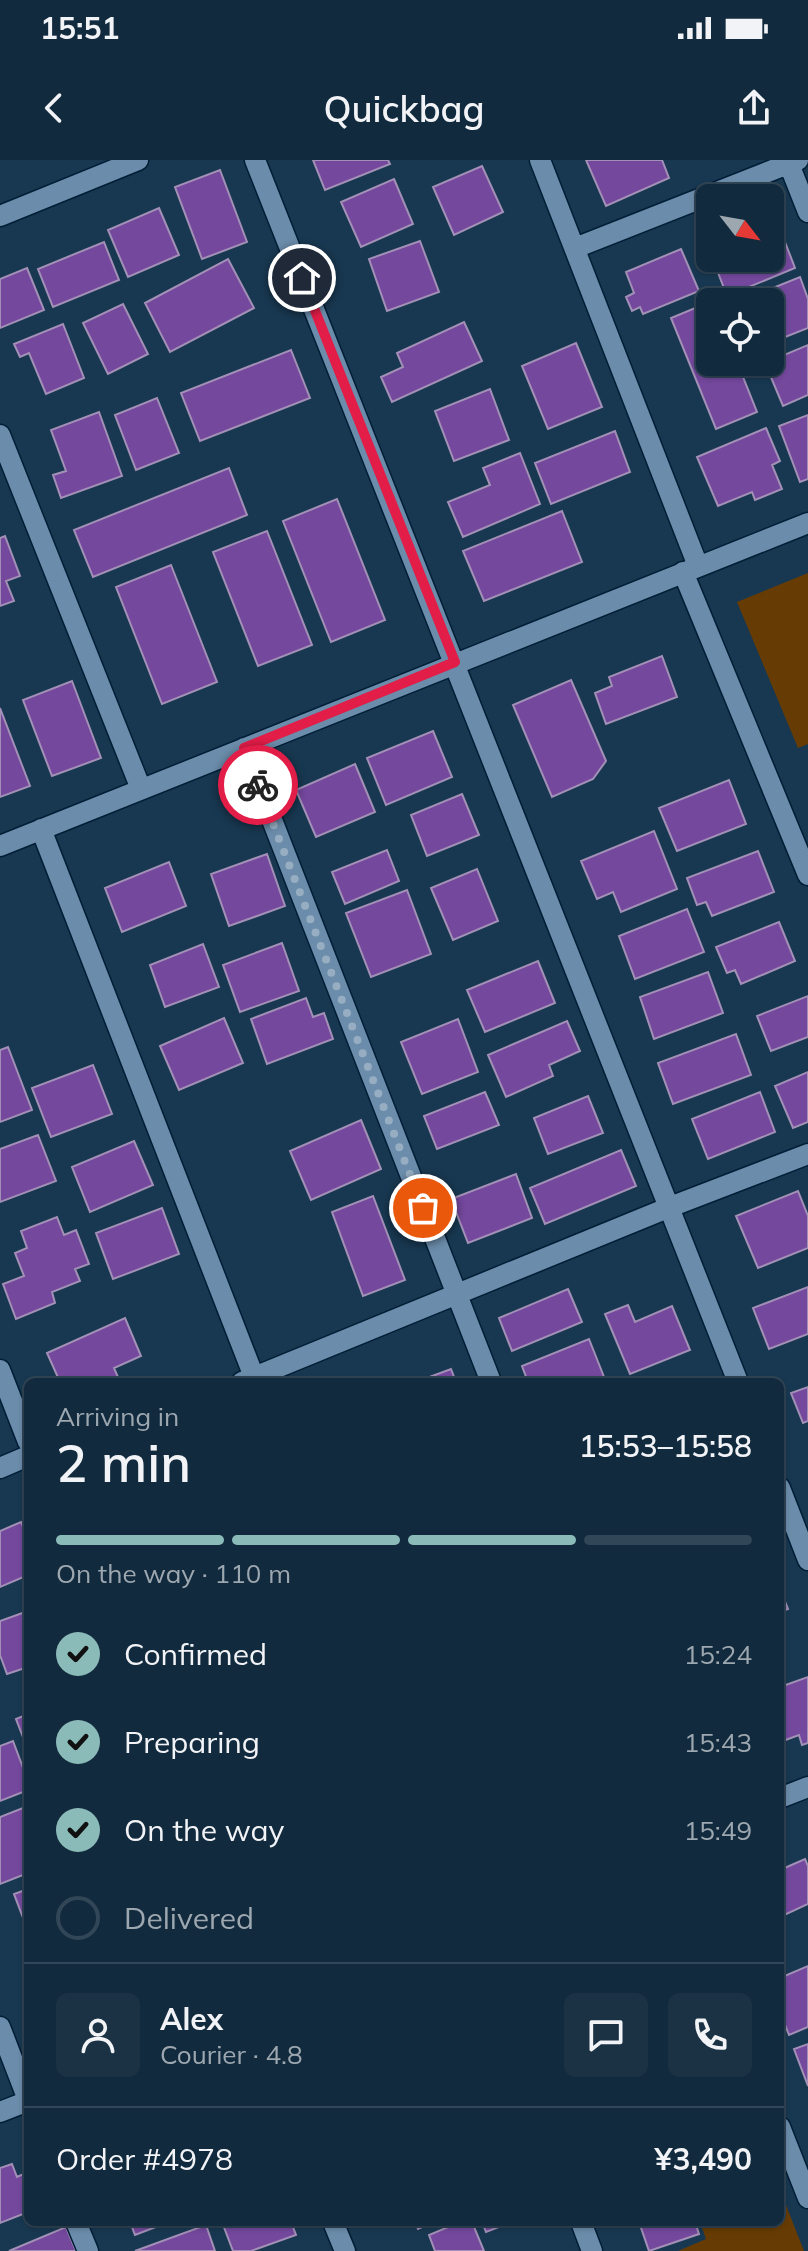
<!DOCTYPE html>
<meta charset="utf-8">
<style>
:root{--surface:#122a3d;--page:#1b3244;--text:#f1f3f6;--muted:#9ca7b0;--line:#314657;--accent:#8bbbb9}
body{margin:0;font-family:Mulish,sans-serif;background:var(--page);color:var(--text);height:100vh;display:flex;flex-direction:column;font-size:30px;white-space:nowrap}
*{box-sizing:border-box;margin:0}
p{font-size:26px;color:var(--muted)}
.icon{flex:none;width:44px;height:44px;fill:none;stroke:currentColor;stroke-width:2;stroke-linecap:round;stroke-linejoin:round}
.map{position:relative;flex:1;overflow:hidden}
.sheet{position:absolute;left:24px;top:1218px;width:760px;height:848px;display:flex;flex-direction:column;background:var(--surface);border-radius:12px;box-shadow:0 2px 6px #0004,0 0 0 2px var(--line)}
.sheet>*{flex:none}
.needle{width:52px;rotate:121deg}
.fabs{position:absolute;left:696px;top:24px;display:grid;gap:16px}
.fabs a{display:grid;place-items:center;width:88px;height:88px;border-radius:12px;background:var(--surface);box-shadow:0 2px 6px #0004,0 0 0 2px var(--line);font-size:40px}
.pin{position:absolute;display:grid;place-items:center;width:68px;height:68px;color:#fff;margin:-34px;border:4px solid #fff;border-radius:50%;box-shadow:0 2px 8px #0007}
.courier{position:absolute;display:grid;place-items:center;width:80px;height:80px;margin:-40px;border:6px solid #e11d48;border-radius:50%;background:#fff;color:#222;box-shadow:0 2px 10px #0007}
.overview em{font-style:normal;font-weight:600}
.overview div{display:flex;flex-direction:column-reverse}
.overview{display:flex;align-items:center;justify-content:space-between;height:136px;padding:0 32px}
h1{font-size:52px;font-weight:600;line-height:60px}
.bar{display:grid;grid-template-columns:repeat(4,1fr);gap:12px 8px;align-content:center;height:96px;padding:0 32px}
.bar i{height:10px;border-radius:6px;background:var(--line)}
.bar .current{background:var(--accent)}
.bar p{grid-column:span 4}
.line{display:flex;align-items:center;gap:20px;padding:0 32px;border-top:2px solid var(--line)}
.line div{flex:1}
.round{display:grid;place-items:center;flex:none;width:84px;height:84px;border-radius:12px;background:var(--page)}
ol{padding:0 32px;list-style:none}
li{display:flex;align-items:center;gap:24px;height:88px}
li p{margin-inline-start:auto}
li .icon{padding:8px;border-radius:50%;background:var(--accent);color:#111;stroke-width:4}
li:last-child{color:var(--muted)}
li i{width:44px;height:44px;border:4px solid var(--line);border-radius:50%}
.status{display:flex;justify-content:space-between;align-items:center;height:56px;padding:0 40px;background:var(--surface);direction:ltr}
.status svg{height:22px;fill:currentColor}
header{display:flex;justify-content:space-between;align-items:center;height:104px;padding:0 32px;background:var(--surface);font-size:36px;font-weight:600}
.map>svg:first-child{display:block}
.green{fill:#663c04}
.building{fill:#74489d;stroke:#a290b6;stroke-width:2}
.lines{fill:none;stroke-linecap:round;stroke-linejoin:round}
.minor-casing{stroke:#001e36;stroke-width:23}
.minor{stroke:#6b8caa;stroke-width:20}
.done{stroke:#97aec2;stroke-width:8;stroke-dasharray:0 14.4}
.route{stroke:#e11d48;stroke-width:10}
</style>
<div class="status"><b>15:51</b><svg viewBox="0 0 49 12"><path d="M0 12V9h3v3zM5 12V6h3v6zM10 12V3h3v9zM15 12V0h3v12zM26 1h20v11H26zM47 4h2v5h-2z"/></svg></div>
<header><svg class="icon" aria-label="back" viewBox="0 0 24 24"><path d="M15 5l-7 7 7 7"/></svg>Quickbag<svg class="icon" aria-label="share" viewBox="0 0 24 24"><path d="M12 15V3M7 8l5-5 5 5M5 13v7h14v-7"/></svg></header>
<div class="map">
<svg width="808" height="2091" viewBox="0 0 808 2091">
<rect width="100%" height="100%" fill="#183851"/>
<!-- green -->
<path class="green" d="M808 413V584L798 588 737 442Z
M780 2030 804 2091H678L706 2079 700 2062H780Z"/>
<!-- building -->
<path class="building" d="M313 0H388L390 4 325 30Z
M586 0H662L669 18 606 46Z
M482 6 503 52 454 75 433 27Z
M220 10 247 82 202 99 175 27Z
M394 19 413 64 361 87 341 42Z
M159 48 179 95 128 117 108 70Z
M420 81 439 132 387 151 369 99Z
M104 82 119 120 53 147 38 109Z
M785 82 795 108 727 136 717 110 746 98H770V88Z
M681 89 699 131 643 154 640 147 632 151 626 137 634 133 626 112Z
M228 99 254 148 170 192 145 143Z
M27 108 44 150 0 168V119Z
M800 117 808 139V168L770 183V142L743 140Z
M712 141 710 202H737L757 252 716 269 671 158Z
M123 144 148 194 108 214 83 163Z
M464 162 482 201 392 242 381 217 403 207 397 193Z
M63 164 84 218 46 234 29 193 20 197 14 184Z
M576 183 602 247 548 269 522 206Z
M808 185V235L783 246 765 203Z
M291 190 310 238 200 281 181 233Z
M490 229 509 280 454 301 435 251Z
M157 238 179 293 136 310 115 255Z
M99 252 122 316 61 338 53 315 66 311 51 270Z
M808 255V319L800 322 779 266Z
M766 268 780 301 772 305 782 329 755 340 752 332 718 346 697 297Z
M615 271 630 312 551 344 535 303Z
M520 293 540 344 463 377 448 342 490 325 483 308Z
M229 308 247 355 93 417 74 370Z
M337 339 385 460 331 482 283 361Z
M562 351 582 402 484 441 463 391Z
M267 371 312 485 258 506 213 392Z
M5 376 20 416 6 421 14 441 0 446V378Z
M171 405 217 522 162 544 116 427Z
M662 496 677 537 606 564 595 533 612 526 609 517Z
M571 520 606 601 593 619 552 637 513 545Z
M72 521 101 598 52 616 23 540Z
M0 548 30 626 0 637Z
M433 571 452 617 386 645 367 598Z
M355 604 375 652 316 677 296 630Z
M729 620 746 664 677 691 659 648Z
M462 634 479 675 427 696 411 655Z
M654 671 677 729 621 752 613 732 597 739 581 701Z
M387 690 399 721 345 744 332 712Z
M758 691 774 732 712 756 706 742 697 745 687 718Z
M267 694 285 746 229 766 211 714Z
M169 702 186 746 122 772 105 728Z
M477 709 498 761 453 780 431 728Z
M407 730 431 794 371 817 346 753Z
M687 749 704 792 635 819 619 776Z
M779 762 795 801 741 824 735 810 727 813 716 787Z
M282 783 299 831 240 852 223 805Z
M203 784 219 827 165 847 150 805Z
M538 801 555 843 485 872 467 830Z
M708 812 723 853 654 879 640 837Z
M808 836V877L771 891 757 856Z
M306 838 313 857 324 853 333 879 267 904 251 859Z
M224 858 243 903 179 930 160 886Z
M458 859 478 912 422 934 401 882Z
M567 861 580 891 549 905 553 916 506 937 488 895Z
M736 874 751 915 673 944 658 903Z
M8 887 32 950 0 962V890Z
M93 905 112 954 51 977 32 928Z
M808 912V962L793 968 775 926Z
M485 932 499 965 437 989 424 956Z
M760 932 775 972 708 999 692 959Z
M588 936 603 973 548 994 534 958Z
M361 960 381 1009 311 1040 290 991Z
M38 975 56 1021 0 1042V989Z
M134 981 153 1025 90 1052 72 1007Z
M621 990 636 1026 545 1064 530 1028Z
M516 1014 532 1058 468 1083 451 1039Z
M798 1031 808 1056V1088L758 1108 736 1056Z
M373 1036 405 1120 363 1136 332 1052Z
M162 1048 179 1094 113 1119 96 1073Z
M57 1057 64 1075 76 1070 89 1104 75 1109 80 1121 52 1132 55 1143 16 1159 3 1124 24 1116 15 1093 27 1088 21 1071Z
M808 1127V1174L769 1189 753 1148Z
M568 1129 582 1162 512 1191 499 1158Z
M628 1145 635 1162 672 1146 690 1190 630 1214 605 1154Z
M125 1158 141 1196 114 1208 120 1222H60L47 1193Z
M589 1179 606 1222H528L522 1206Z
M451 1209 456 1222H416Z
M808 1227V1261L803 1263 791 1233Z
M21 1362 28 1378V1415L0 1427V1371Z
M780 1429 788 1449 780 1452Z
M28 1451V1507L7 1514 0 1495V1461Z
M808 1517V1583L802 1585 799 1575 780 1582V1527Z
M28 1554V1590L16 1559Z
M13 1581 28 1621V1630L0 1641V1586Z
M28 1646V1713L0 1724V1657Z
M805 1699 808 1706V1744L780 1757V1710Z
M28 1729V1771L14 1734Z
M808 1806V1867L789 1875 780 1852V1818Z
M808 1884V1926L794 1889Z
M12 2004 17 2017 28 2012V2052L0 2063V2008Z
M130 2062H169L135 2075Z
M222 2062H291L296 2075 251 2091H233Z
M415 2062H434L418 2069Z
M460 2062H472L484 2091H435L429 2075Z
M482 2062H512L486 2072Z
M639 2062H695L699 2074 649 2091Z
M206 2065 215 2091H135Z
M66 2067 76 2091H9Z"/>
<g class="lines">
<!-- minor casing -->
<g class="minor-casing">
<path id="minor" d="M255 0 738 1222
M540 0 698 406
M789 4 808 52
M0 56 138 0
M575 88 798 0
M0 275 141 629
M683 412 808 715
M244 588 491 1222
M41 669 256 1222
M0 686 808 363
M0 1210 28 1282
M242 1222 670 1047 808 994
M0 1308 28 1296
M780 1328 808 1400
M780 1638 808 1627
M0 1867 28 1940
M0 1952 28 1941
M780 1967 808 2038
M76 2062 88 2091
M333 2062 345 2091
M581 2062 592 2091"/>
</g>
<!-- minor -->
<use href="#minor" class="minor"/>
</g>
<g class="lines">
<!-- done -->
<path class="done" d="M258 625 423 1048"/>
<!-- route -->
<path class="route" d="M258 625 244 588 455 502 302 118"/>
</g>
</svg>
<div class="fabs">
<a><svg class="needle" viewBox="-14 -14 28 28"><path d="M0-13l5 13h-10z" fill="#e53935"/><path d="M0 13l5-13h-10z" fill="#9ca7b0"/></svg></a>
<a><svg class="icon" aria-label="locate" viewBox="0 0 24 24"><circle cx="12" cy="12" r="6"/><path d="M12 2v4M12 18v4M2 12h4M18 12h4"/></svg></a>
</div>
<div class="pin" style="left:423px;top:1048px;background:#ea580c"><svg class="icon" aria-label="bag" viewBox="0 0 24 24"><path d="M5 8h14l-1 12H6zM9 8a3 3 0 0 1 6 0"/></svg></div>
<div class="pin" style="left:302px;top:118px;background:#1f2937"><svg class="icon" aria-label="home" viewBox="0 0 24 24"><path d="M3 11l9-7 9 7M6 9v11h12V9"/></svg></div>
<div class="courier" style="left:258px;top:625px"><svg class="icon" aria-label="bike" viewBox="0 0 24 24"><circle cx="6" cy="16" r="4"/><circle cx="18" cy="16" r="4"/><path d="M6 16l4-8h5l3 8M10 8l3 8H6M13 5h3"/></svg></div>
<section class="sheet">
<div class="overview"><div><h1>2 min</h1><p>Arriving in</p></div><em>15:53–15:58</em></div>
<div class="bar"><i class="current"></i><i class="current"></i><i class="current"></i><i></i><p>On the way · 110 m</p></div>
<ol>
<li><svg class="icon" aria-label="check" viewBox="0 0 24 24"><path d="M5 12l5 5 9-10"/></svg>Confirmed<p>15:24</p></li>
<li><svg class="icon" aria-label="check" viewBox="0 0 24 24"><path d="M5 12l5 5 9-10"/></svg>Preparing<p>15:43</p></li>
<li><svg class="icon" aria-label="check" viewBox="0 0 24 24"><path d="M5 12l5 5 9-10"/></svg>On the way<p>15:49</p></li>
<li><i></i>Delivered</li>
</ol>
<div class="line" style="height:144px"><a class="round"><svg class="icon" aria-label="person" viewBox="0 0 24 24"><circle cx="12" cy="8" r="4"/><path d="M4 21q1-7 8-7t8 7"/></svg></a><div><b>Alex</b><p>Courier · 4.8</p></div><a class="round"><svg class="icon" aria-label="chat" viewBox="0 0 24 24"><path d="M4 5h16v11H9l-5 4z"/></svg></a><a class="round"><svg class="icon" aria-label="phone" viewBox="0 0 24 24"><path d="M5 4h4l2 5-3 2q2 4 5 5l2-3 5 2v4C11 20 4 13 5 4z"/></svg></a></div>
<div class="line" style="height:104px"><div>Order #4978</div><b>¥3,490</b></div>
</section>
</div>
